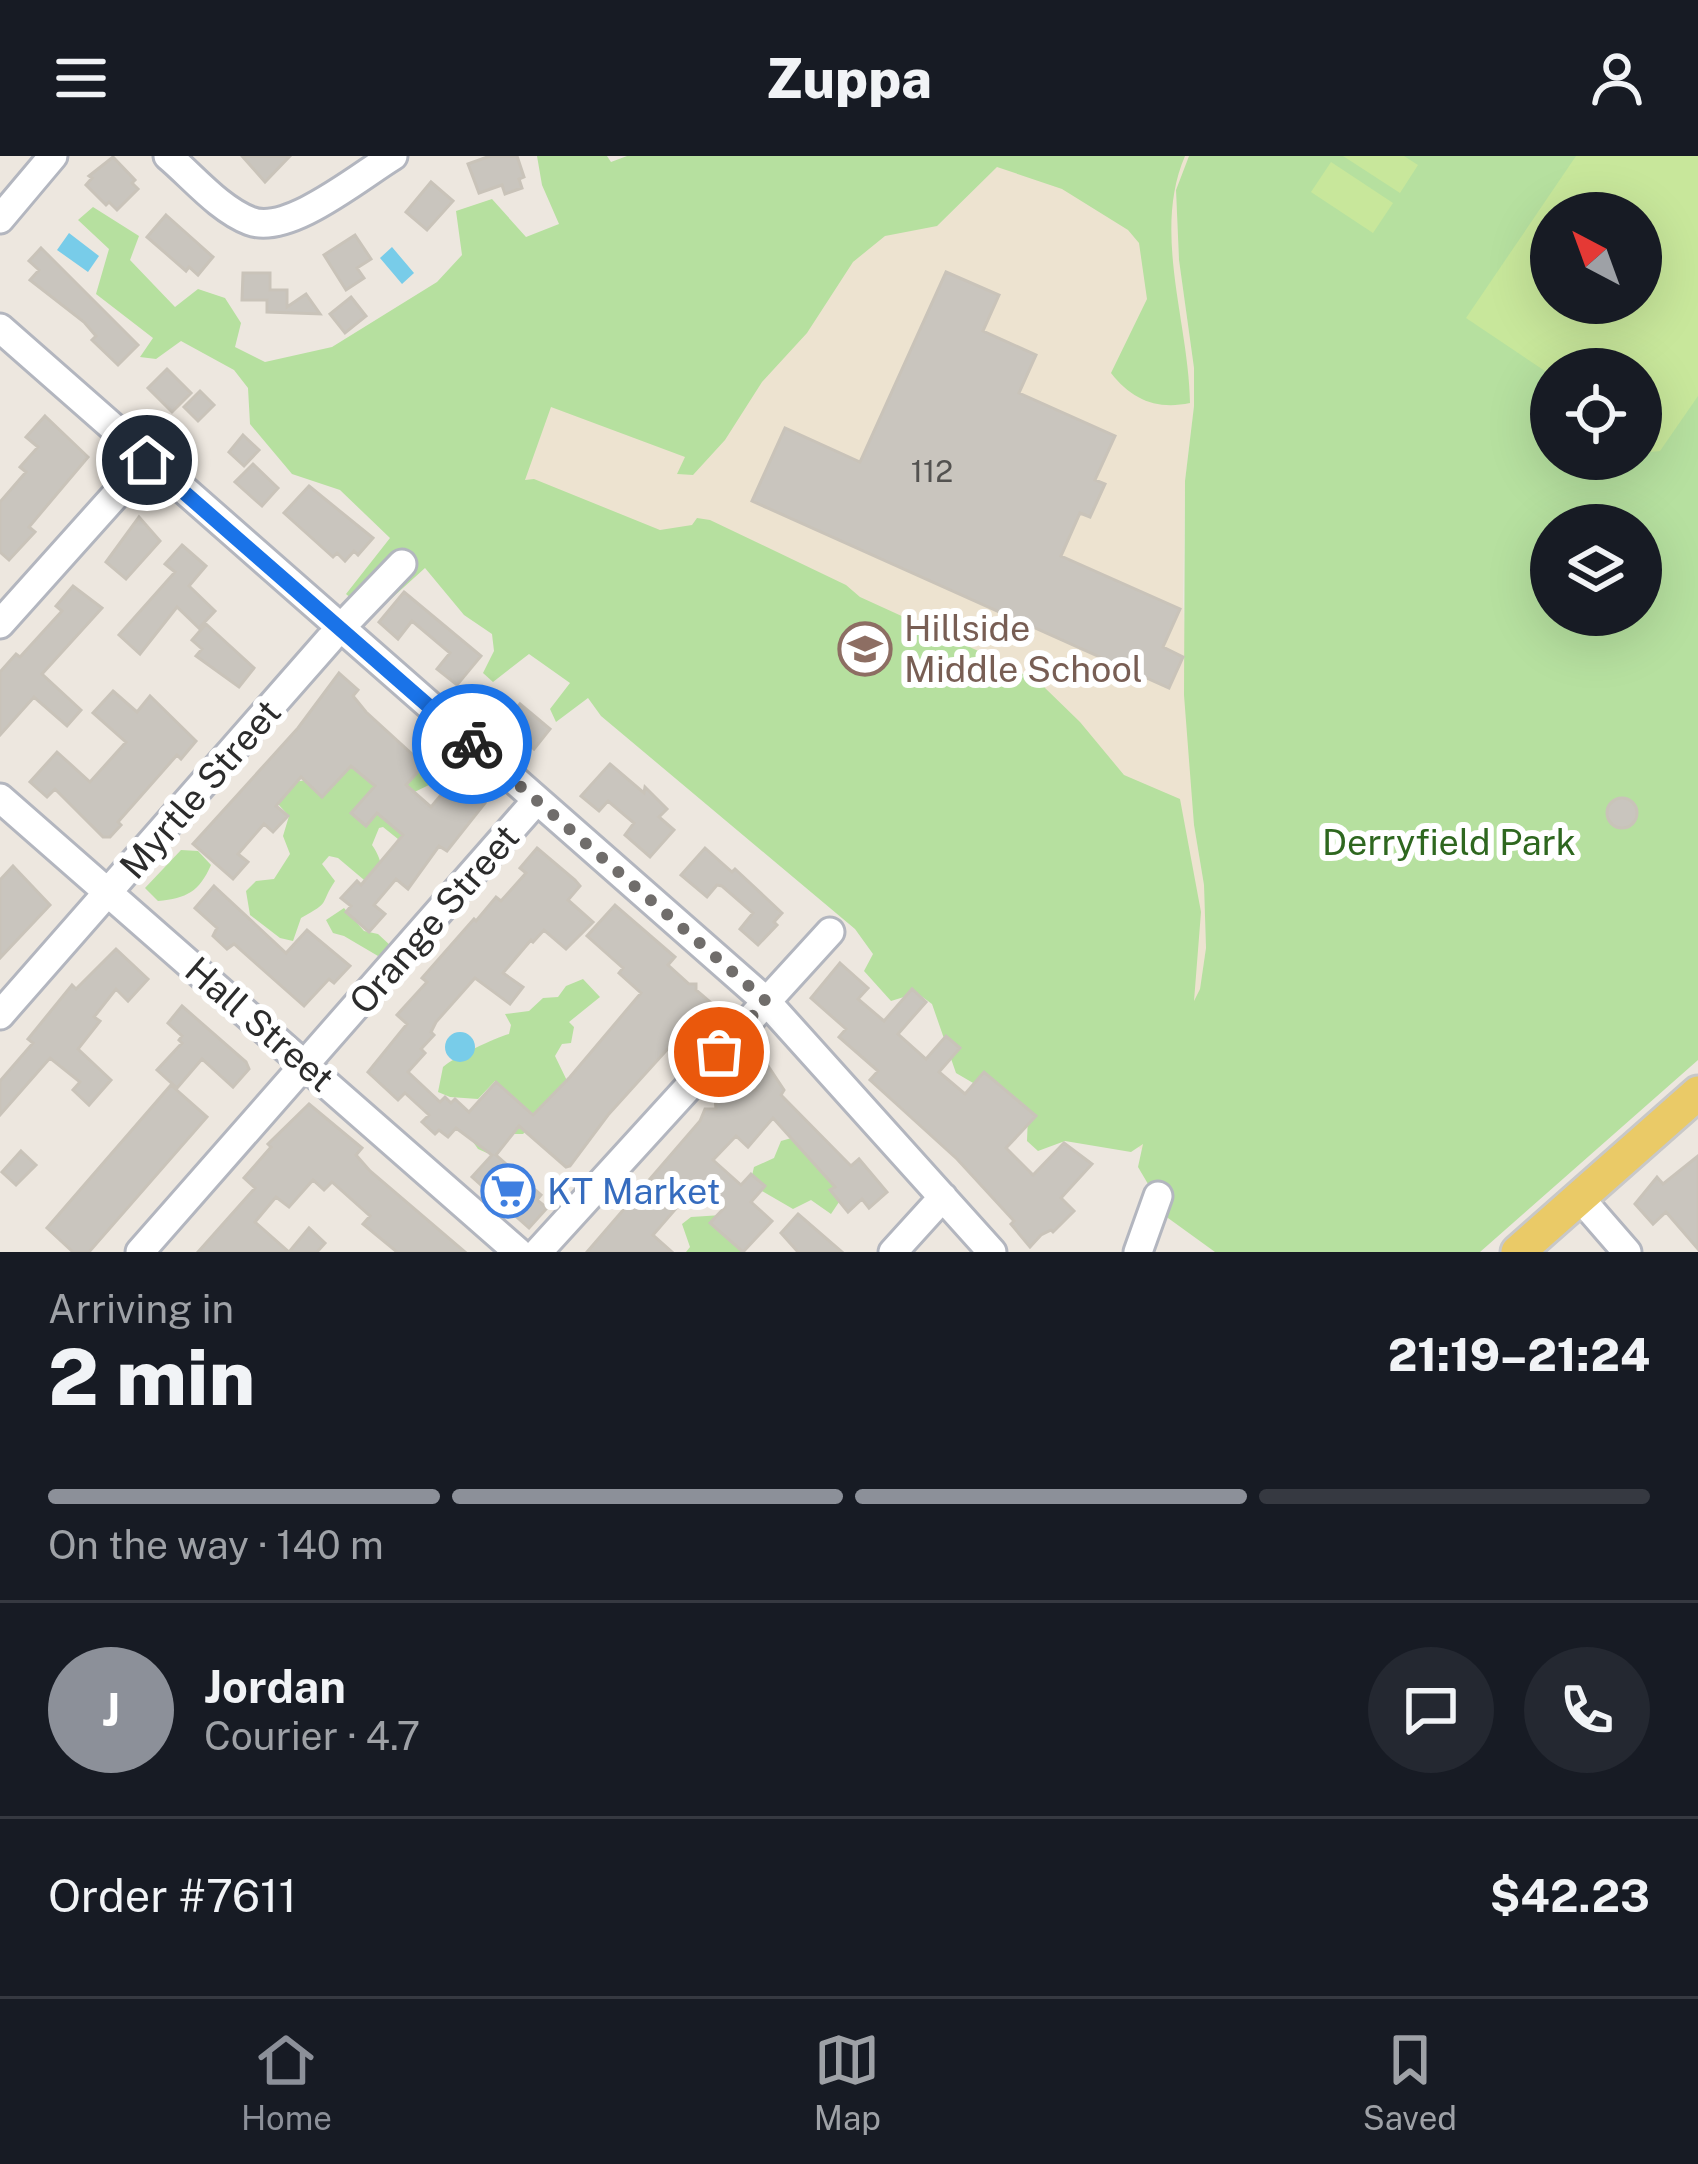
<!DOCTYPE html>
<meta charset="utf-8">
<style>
:root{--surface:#171b24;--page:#242831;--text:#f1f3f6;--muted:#9ea1a6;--line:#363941;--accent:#8c9099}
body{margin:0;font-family:"Public Sans",sans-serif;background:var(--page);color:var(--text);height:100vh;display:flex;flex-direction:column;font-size:45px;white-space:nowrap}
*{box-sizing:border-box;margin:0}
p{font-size:39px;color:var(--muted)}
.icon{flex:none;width:66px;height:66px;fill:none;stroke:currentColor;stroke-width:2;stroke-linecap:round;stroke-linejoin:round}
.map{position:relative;height:1096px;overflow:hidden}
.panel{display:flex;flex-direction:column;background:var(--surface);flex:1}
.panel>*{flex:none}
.needle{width:78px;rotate:319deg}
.tools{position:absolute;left:1530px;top:36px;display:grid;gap:24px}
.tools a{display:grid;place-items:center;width:132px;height:132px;border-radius:50%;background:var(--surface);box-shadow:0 12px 48px #0002;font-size:60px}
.pin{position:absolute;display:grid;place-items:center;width:102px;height:102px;color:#fff;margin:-51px;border:6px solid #fff;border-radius:50%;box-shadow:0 3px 12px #0007}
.courier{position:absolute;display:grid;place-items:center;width:120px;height:120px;margin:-60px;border:9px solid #1a73e8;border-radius:50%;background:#fff;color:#222;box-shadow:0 3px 15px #0007}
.head em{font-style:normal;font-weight:800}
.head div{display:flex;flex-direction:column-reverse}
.head{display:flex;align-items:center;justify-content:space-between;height:204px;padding:0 48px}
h1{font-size:78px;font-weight:800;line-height:90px}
.bar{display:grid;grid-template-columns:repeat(4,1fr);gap:18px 12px;align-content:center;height:144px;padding:0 48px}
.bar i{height:15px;border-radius:9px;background:var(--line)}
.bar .active{background:var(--accent)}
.bar p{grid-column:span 4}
.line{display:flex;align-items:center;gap:30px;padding:0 48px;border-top:3px solid var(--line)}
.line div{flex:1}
.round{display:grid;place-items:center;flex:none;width:126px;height:126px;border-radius:63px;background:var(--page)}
header{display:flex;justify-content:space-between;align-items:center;height:156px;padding:0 48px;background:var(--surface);font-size:54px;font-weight:800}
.tabs{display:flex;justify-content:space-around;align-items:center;height:168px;border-top:3px solid var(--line);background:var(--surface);font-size:33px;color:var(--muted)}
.tabs a{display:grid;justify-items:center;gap:6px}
.tabs .active{color:var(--accent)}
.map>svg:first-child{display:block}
.education{fill:#ede3d0}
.green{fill:#b6e09f;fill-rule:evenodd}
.pitch{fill:#c8e79b;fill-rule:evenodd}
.water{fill:#78cce9}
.building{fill:#c9c5be;stroke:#c9c3b9;stroke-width:3}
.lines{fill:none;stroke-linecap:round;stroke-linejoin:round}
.minor-casing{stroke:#b3b6bf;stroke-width:33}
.major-casing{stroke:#c8c8c8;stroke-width:39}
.minor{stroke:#fff;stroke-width:27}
.major{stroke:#eaca67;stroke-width:33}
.done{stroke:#706d6b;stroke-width:12;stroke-dasharray:0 21.6}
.route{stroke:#1a73e8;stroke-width:15}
.labels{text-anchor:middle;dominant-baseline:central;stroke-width:12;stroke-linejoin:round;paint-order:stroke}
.number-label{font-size:30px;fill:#535250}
.education-label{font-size:36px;fill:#785e54;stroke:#fff;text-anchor:start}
.street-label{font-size:36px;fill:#2c2c2c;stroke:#fff}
.park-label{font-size:36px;fill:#2e671f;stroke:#fff}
.shop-label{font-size:36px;fill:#366cbe;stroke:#fff;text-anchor:start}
</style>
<header><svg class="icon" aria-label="menu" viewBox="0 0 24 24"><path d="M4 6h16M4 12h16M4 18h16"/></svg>Zuppa<svg class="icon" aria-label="person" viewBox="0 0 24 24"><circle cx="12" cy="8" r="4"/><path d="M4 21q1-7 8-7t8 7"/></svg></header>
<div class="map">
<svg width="1698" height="1096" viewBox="0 0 1698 1096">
<rect width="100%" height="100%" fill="#ede7df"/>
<!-- education -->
<path class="education" d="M753 0H1189L1176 34 1179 104 1194 212V250L1185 325 1183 447 1194 669 1204 729 1206 792 1200 833 1142 994 284 273Z"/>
<!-- green -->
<path class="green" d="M537 0H607L611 6 627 0H1185C1152 76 1189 167 1190 247 1157 254 1132 244 1111 217L1147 143 1139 87 1128 74 1062 33 997 11 937 70 885 80 853 106 807 177 762 226 725 284 693 319 677 318 685 301 551 251 525 324 534 323 660 374 692 369 697 362 710 364 846 429 860 441 1009 509 1044 531 1080 566 1124 619 1180 643 1201 756 1194 845 1200 833 1206 792 1204 729 1194 669 1184 539 1185 325 1194 250V212L1179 104 1176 34 1189 0H1698V904L1480 1096H1215L1168 1062 1138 1011 1143 988 1131 996 1065 985 1038 995 1027 985 1028 959 956 917 932 848 917 837 891 845 864 815 873 798 855 773 601 560 588 542 556 566 550 553 570 527 529 498 493 526 483 517 494 495 492 478 464 459 425 412 372 460 346 438 390 382 340 334 292 318 250 268 248 232 234 214 181 185 156 203 140 201 153 182 96 138 109 93 78 64 93 51 139 80 130 104 175 151 198 133 225 142 241 167 235 191 265 206 332 191 437 126 462 99 456 55 492 43 526 81 559 68 542 29ZM1551 57H1641V147H1551ZM1551 213H1641V303H1551ZM1551 369H1641V459H1551Z
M318 602 429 618V629L402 642 386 666 399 669 419 688 398 683 383 671 379 672 372 689C383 705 384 716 376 734L338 702 329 700 322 708 335 725C319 749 332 745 301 762L293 785 280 782 250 759 246 735 256 725 274 723 290 698 283 680 289 660 278 648 287 627 313 623Z
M181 694 198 695 211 709C199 736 187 742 158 745L145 732Z
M344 752 364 775 378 778 391 790 378 800 344 780 333 777 326 764Z
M583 823 600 841 569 866 574 871 571 887 562 888 555 900 571 933 523 978H514L487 997 478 993 471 983 505 941 495 925 478 943 450 941 438 936 443 911C453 902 496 881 509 878L511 869 505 858 529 855 543 842 558 841 566 830Z
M795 981 822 996 839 1046 831 1058 811 1044 793 1053 750 1028 754 1011 774 1002 781 985Z
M722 1059 746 1084 745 1096H686L690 1091 682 1068 691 1061Z"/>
<!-- pitch -->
<path class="pitch" d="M1343 0H1404L1418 9 1400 37Z
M1576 0H1698V240L1660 295 1641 297V213H1551V219L1466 162ZM1641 57V147H1551V57Z
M1331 6 1393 47 1373 77 1311 36Z"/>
<!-- water -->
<path class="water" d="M69 77 99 100 88 116 57 94Z
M392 91 414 117 402 128 380 102Z
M445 891a15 15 0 1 1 30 0a15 15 0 1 1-30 0Z"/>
<!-- building -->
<path class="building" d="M242 0H290L265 26Z
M490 0H517L524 21 519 23 522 32 505 38 502 29 479 37 468 8Z
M113 1 135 24 132 27 138 33 117 54 109 46 106 49 86 29 92 22 89 20Z
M431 26 453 45 427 74 406 56Z
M166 59 213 101 198 119 189 111 186 115 147 81Z
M355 79 371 103 357 112 364 122 346 134 324 99Z
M41 92 138 189 118 209 92 184 96 180 84 166 30 124 39 114 29 105Z
M946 116 999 139 983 175 1036 199 1019 237 1115 280 1095 324 1105 328 1090 361 1080 357 1061 400 1180 453 1163 491 1183 501 1169 532 752 345 785 272 860 306Z
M243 117H270V134H287V151L306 138 320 158 267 156V144H242Z
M351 141 366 160 345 177 330 158Z
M167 213 191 237 172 256 148 232Z
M200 235 214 249 198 265 184 251Z
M45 260 88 301 29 371 35 376 9 404 0 396V346L26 316 20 311 38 291 26 281Z
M243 279 259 294 244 310 229 296Z
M253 308 278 332 262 350 235 326Z
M309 330 373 382 358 399 354 395 345 405 337 397 333 401 284 357Z
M139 361 160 385 126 423 106 406Z
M182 389 206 410 189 430 215 455 199 472 177 451 140 498 119 479 175 416 165 408Z
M73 430 102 452 42 518 81 554 67 570 34 541 0 579V516L16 498 20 501 62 455 56 450Z
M404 436 481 500 457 529 437 513 450 497 412 465 398 483 379 466Z
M206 468 254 512 239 531 196 500 202 493 192 484Z
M339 517 358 534 353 540 366 556 424 609 406 629 431 651 455 622 485 647 447 695 439 690 408 733 396 723 374 749 385 758 369 776 346 756 351 750 341 742 357 725 361 729 403 679 377 657 366 670 351 657 375 630 351 610 322 641 301 621 276 650 288 660 273 676 264 668 238 698 248 706 233 723 193 688 298 572Z
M113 535 137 556 150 540 196 585 181 603 177 599 118 666 121 669 110 681H103L55 633 47 641 30 626 57 596 90 626 126 586 93 557Z
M511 548 516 553 520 548 550 573 534 593 499 561Z
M610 608 644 637 645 631 667 653 659 661 674 674 650 701 625 679 634 667 608 645 599 655 581 640Z
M1607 657a15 15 0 1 1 30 0a15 15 0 1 1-30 0Z
M537 692 575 724 580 730 568 744 593 766 566 793 544 774 533 786 531 784 503 817 523 831 510 848 475 822 436 866 431 876 434 879 421 893 425 897 408 916 440 946 445 941 451 947 455 943 469 956 496 926 533 959 570 921 641 837 619 817 623 812 587 780 615 749 675 801 668 809 689 828H696V834L710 846 608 959 570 1010 566 1011 519 970 496 999 541 1039 537 1044 547 1052 529 1072 472 1021 492 999 456 972 448 981 439 974 435 978 422 966 429 959 405 937 398 944 368 916 407 868 397 859 427 826 422 822 474 763 476 765 496 741 501 745 526 717 520 712Z
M705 692 732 716 735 713 782 757 774 766 777 769 758 789 740 773 753 757 722 730 717 729 707 741 681 719Z
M13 710 50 749 0 802V724Z
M214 730 286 797 307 774 350 810 334 827 329 823 304 850 234 788 227 793 213 780 217 772 195 752Z
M116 793 148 823 128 845 116 833 94 861 100 865 78 893 111 924 89 949 73 934 80 926 50 902 0 959V925L33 887 28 883 72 829 76 833Z
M840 807 868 832 858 843 884 865 912 833 926 846 898 878 926 903 946 880 960 892 939 916 965 938 984 916 1036 960 1006 992 1033 1019 1064 987 1092 1008 1061 1042 1074 1055 1053 1076 1051 1074 1041 1079 1030 1091 1011 1068 1014 1065 957 1003 870 924 878 915 839 881 846 873 811 842Z
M182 850 246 906 249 913 233 931 202 903 177 932 157 914 182 887 179 884 182 880 168 867Z
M758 906 766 907 784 934 781 939 851 1010 859 1003 887 1036 869 1052 862 1043 848 1056 830 1034 835 1031 773 962 748 991 736 980 713 1004 741 1029 751 1018 765 1030 751 1046 772 1065 743 1096 710 1067 725 1051 698 1027 653 1079 672 1096H587L700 965 705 953H716L715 942 721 936 755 934 741 919Z
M171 929 207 961 89 1096H73L47 1072Z
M309 948 362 992 356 999 370 1015 465 1096H397L363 1068 370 1060 332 1026 324 1034 313 1024 289 1051 276 1041 255 1066 289 1096 309 1072 325 1087 317 1096H198L255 1032 244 1022 271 991 268 988Z
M21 995 36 1009 16 1029 2 1016Z
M1698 1000V1093L1666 1056 1653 1068 1635 1048 1657 1021 1663 1028Z
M798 1058 842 1096H798L781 1077Z"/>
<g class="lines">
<!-- minor casing -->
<g class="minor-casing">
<path id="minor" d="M168 0C193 21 219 53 250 65 288 80 360 20 393 0
M0 63 53 0
M0 172 766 845 992 1096
M0 468 147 304
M0 642 518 1096
M0 859 330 483 402 408
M1580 1042 1627 1096
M140 1096 536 645
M538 1096 830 776
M893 1096 943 1041
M1138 1096 1158 1040"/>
</g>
<!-- major casing -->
<g class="major-casing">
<path id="major" d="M1518 1096 1698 937"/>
</g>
<!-- minor -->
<use href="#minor" class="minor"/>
<!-- major -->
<use href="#major" class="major"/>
</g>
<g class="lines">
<!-- done -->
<path class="done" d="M472 588 766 845 719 896"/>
<!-- route -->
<path class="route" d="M147 304 472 588"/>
</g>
<!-- icons -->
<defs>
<g id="school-ring" transform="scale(2.7)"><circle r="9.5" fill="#fff" stroke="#8d6e63" stroke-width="1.5"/><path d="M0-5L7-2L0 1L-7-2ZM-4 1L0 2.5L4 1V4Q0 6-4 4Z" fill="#8d6e63"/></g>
<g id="supermarket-ring" transform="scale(2.7)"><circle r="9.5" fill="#fff" stroke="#3f7fe0" stroke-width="1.5"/><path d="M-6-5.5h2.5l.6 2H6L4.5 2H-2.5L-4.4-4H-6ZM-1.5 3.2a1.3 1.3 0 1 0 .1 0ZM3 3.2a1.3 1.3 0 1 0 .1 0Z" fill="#3f7fe0"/></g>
</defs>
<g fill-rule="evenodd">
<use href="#school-ring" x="865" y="493"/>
<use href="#supermarket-ring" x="508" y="1035"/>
</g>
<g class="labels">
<!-- number labels -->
<g class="number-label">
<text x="932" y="315">112</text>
</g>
<!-- education labels -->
<g class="education-label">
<text x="904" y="472">Hillside<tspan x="904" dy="41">Middle School</tspan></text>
</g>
<!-- street labels -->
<g class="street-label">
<text transform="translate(200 633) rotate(-49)">Myrtle Street</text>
<text transform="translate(434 763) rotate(-49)">Orange Street</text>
<text transform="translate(260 868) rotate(41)">Hall Street</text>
</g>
<!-- park labels -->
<g class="park-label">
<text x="1449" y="686">Derryfield Park</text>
</g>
<!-- shop labels -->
<g class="shop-label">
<text x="547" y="1035">KT Market</text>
</g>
</g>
</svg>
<div class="tools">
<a><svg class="needle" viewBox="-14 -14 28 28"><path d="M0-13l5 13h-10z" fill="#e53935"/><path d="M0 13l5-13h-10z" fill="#9ea1a6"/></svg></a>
<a><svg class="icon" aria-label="locate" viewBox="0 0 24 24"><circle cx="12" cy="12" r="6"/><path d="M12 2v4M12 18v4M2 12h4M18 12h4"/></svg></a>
<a><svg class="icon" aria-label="layers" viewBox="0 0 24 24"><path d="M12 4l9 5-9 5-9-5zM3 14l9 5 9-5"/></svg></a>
</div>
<div class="pin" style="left:719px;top:896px;background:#ea580c"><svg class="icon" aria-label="bag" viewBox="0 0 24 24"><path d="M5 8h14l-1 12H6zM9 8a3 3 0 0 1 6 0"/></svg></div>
<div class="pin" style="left:147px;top:304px;background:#1f2937"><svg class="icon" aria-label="home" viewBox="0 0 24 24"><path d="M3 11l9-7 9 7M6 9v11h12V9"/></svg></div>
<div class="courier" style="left:472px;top:588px"><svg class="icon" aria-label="bike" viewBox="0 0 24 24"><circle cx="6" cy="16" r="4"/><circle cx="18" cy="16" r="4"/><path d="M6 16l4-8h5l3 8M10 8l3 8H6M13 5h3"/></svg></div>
</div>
<section class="panel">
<div class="head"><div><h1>2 min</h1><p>Arriving in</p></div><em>21:19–21:24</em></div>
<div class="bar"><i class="active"></i><i class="active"></i><i class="active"></i><i></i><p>On the way · 140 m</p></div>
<div class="line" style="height:216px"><b class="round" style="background:var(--accent);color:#fff">J</b><div><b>Jordan</b><p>Courier · 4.7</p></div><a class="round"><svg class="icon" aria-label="chat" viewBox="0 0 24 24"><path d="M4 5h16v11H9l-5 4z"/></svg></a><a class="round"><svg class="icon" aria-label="phone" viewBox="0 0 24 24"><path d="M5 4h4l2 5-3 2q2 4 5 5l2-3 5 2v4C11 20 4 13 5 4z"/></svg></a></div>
<div class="line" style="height:156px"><div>Order #7611</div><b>$42.23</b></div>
</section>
<nav class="tabs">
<a class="active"><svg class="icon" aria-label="home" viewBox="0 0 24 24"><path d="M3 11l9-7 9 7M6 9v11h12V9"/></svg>Home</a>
<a><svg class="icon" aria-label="map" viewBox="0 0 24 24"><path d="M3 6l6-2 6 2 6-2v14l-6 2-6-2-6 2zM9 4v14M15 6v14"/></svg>Map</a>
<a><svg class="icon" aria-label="saved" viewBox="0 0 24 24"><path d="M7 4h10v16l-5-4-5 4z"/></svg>Saved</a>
</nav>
